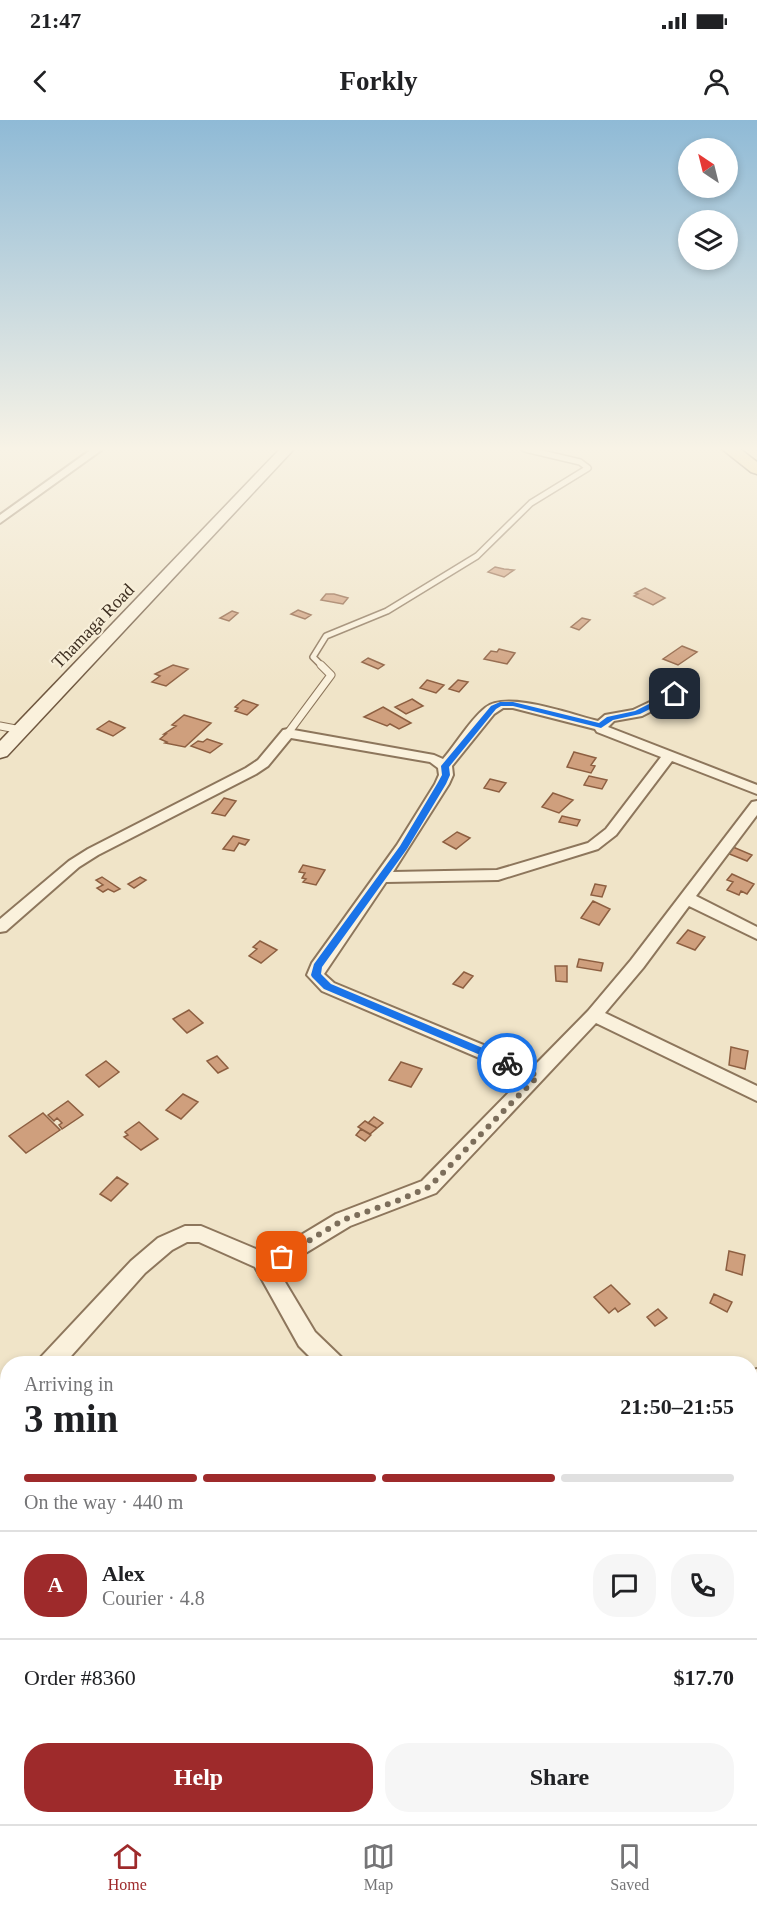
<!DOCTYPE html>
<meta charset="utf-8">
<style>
:root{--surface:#fff;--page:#f6f6f6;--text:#202124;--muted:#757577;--line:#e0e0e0;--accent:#9e2a2b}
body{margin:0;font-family:"Times New Roman",serif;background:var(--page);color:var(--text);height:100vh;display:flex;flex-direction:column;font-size:22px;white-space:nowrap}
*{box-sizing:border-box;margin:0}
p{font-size:20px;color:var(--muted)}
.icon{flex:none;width:33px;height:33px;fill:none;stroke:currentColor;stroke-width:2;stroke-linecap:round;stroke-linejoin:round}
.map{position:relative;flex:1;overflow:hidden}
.side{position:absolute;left:0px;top:1236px;width:758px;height:468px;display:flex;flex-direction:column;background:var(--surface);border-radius:24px 24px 0 0;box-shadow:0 3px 9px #0003}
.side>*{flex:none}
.needle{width:39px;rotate:325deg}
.tools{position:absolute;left:678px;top:18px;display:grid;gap:12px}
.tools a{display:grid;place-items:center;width:60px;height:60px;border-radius:50%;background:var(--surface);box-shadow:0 3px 9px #0003;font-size:30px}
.pin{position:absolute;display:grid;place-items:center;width:51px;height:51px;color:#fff;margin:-26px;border-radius:12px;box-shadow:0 3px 9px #0006}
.courier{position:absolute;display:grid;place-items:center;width:60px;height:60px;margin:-30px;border:4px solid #1a73e8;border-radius:50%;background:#fff;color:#222;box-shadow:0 2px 8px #0007}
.head em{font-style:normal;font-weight:700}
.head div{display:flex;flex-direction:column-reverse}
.head{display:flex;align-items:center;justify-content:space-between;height:102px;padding:0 24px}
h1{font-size:39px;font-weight:700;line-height:45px}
.bar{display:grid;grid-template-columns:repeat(4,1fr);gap:9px 6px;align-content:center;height:72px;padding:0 24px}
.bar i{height:8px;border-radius:4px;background:var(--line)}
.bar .current{background:var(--accent)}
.bar p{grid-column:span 4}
.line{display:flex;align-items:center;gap:15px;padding:0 24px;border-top:2px solid var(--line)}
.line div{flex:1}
.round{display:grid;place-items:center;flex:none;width:63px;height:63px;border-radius:24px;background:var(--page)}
.action{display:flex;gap:12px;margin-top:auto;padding:12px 24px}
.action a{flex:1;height:69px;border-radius:24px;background:var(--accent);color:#fff;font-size:24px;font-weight:700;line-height:69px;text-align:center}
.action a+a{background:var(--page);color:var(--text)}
.status{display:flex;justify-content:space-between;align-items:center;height:42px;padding:0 30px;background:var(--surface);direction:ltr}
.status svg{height:16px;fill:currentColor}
header{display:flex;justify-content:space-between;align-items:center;height:78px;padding:0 24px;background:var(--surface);font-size:27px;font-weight:700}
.tab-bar{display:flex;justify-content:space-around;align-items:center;height:84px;border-top:2px solid var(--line);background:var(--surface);font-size:16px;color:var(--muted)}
.tab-bar a{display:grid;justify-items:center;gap:3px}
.tab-bar .current{color:var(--accent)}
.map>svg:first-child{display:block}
.building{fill:#cf9f7d;stroke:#8d5f41;stroke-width:1.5}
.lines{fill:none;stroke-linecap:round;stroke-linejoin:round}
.lane-far1-casing{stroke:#8d765c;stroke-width:8}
.lane-casing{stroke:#8d765c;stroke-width:9}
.street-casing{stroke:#8d765c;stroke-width:4}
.secondary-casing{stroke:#6f573f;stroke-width:3}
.primary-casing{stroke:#5b4430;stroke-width:3}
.lane-far1{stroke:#faf1dc;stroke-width:5}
.lane{stroke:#faf1dc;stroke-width:7}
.street{fill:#faf1dc;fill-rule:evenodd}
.secondary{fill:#faf1dc;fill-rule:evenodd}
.primary{fill:#f3d9a0;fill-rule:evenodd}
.route{fill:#1a73e8}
.done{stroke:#7c6e5b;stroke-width:6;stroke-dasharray:0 10.8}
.labels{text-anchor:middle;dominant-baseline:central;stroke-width:4.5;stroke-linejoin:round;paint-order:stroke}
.far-street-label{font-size:18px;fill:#3d2e20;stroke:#f7eed8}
</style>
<div class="status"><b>21:47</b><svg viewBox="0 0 49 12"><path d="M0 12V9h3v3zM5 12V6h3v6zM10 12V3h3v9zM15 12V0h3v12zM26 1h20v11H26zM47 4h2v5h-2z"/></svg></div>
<header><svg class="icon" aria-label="back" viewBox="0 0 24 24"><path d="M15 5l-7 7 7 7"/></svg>Forkly<svg class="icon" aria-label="person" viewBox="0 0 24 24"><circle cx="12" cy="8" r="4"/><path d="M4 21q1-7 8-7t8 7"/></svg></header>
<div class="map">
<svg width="757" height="1704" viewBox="0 0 757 1704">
<rect width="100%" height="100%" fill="#f0e4c8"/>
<!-- building -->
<path class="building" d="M495 447 504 449 514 450 504 457 488 452Z
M645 468 665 478 653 485 634 476 638 474 635 473Z
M326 474H334L348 478 343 484 321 480Z
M298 490 311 495 305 499 291 494Z
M232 491 238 493 229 501 220 498Z
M582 498 590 500 579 510 571 507Z
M682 526 697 532 678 545 663 539Z
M499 529 515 533 507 544 484 539 491 531 497 532Z
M368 538 384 545 378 549 362 542Z
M173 545 188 549 166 566 152 562 160 556 155 554Z
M427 560 444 565 436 573 420 568Z
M458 560 468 562 459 572 449 569Z
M412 579 423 586 406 594 395 587Z
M243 580 258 585 247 595 235 591 238 588 235 587Z
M383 587 411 603 399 609 390 604 387 606 364 597Z
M184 595 211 603 185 627 165 623 167 622 160 619 166 614H164L176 606 172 605Z
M109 601 125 608 113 616 97 609Z
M207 619 222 624 210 633 191 626 198 621 203 622Z
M574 632 596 638 591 645 595 646 591 653 567 647Z
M589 656 607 660 602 669 584 665Z
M490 659 506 663 499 672 484 668Z
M553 673 573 680 559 693 542 687Z
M224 678 236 681 225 696 212 693Z
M562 696 580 700 577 706 559 702Z
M457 712 470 718 456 729 443 722Z
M233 716 249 720 245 725 239 723 234 731 223 729Z
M733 727 752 735 747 741 727 733Z
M303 745 325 750 316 765 303 762 306 759 302 758 305 753 299 752Z
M732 754 754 764 747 774 741 771 739 775 727 770 733 762 727 760Z
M102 757 120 769 114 772 108 769 103 772 97 768 103 765 96 760Z
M140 757 146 760 134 768 128 764Z
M595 764 606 766 602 777 591 775Z
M593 781 610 789 599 805 581 798Z
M688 810 705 817 695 830 677 823Z
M260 821 277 830 261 843 249 836 257 829 253 827Z
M579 839 603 843 601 851 577 847Z
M555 846H567V862L556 861Z
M464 852 473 856 463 868 453 864Z
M189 890 203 903 187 913 173 899Z
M731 927 748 931 745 949 729 945Z
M217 936 228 948 218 953 207 941Z
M106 941 119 952 99 967 86 955Z
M401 942 422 949 411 967 389 960Z
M183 974 198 982 181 999 166 990Z
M68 981 83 995 62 1009 59 1005 62 1003 57 998 54 1001 48 995Z
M43 993 60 1010 26 1033 9 1016Z
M374 997 383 1003 377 1008 368 1003Z
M365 1001 377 1008 370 1014 358 1007Z
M139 1002 158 1019 141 1030 124 1017 128 1015 125 1012Z
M361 1009 371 1015 365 1021 356 1015Z
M117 1057 128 1064 111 1081 100 1074Z
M729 1131 745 1135 742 1155 726 1150Z
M611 1165 630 1184 618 1192 615 1188 609 1193 594 1177Z
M714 1174 732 1182 727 1192 710 1183Z
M658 1189 667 1198 655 1206 647 1197Z
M8 1631V1658L0 1652V1641Z
M535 1696H539L557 1704H533Z"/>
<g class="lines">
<!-- lane-far1 casing -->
<g class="lane-far1-casing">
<path id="lane-far1" d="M323 547 313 537 326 516 387 491 477 436 531 383 588 348 580 342 525 329"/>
</g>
<!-- lane casing -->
<g class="lane-casing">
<path id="lane" d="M0 606 21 610
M288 613 331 555 321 545"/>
</g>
<!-- street casing -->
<g class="street-casing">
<path id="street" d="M92 329H103L0 403V395Z
M675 570 681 574 679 577 642 596 614 601 608 607 757 665V674L672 641 616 715 598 729 498 760 386 762 324 854 334 863 534 946 588 891 631 840 752 682 757 681V695L696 776 757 807V819L689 786 643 848 605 893 757 966V981L596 903 436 1073 350 1106 289 1143 276 1147 315 1212 341 1237 344 1244H317L299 1226 255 1147 199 1122H187L172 1130 145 1153 64 1244H38L41 1237 131 1141 158 1118 185 1106H201L263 1132 278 1129 336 1094 422 1061 524 957 322 871 307 855 312 843 397 725 435 664 439 655 438 648 430 642 291 618 268 646 256 654 98 735 79 747 6 811 0 812V799L69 741 88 729 246 648 258 640 283 610 288 609 434 635 443 639C457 623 469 601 485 588 506 570 572 595 598 601L605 595 633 590ZM503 588H513L595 609 597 612 661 637 606 709 588 723 497 750 393 752 449 664 453 655 452 646 494 594Z
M757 1249V1270L750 1272V1251Z
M8 1278V1304L0 1307V1281Z
M0 1334 8 1337V1362L0 1359Z
M230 1696H281L282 1704H227Z
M464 1696H492L489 1704H461Z"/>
</g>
<!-- secondary casing -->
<g class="secondary-casing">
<path id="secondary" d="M280 329H294L7 636 0 638V621Z"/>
</g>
<!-- primary casing -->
<g class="primary-casing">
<path id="primary" d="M722 329H740L757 342V354L751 352Z"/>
</g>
<!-- lane-far1 -->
<use href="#lane-far1" class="lane-far1"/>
<!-- lane -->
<use href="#lane" class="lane"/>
<!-- street -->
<use href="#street" class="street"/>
<!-- secondary -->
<use href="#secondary" class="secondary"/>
<!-- primary -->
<use href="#primary" class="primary"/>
</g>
<!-- sky -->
<linearGradient id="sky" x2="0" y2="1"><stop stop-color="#8fbad6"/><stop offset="0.58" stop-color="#f8f3e6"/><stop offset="1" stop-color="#f8f3e6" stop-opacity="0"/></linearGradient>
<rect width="757" height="567" fill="url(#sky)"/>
<!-- route -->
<path class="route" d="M675 571 679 574 678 575 640 594 613 600 601 608 513 586H501L496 589 449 647 450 655 446 664 407 729 322 847 321 854 331 864 511 940V945H504L324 869 312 857 311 855 314 844 400 726 437 664 442 655 441 646 491 586 500 582H513L599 603 607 597 635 591Z"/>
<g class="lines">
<!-- done -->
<path class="done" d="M282 1137 343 1100 397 1081 429 1067 538 956 507 943"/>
</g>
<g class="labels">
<!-- far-street labels -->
<g class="far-street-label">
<text transform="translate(93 506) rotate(-46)">Thamaga Road</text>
</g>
</g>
</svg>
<div class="tools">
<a><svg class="needle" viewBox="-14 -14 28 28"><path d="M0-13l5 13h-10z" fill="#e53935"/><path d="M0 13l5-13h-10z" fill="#757577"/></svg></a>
<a><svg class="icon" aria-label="layers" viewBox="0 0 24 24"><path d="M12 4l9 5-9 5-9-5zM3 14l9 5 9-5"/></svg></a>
</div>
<div class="pin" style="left:282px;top:1137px;background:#ea580c"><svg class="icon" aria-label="bag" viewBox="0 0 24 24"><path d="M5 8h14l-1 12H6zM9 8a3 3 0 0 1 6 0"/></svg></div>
<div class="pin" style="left:675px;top:574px;background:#1f2937"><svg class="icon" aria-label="home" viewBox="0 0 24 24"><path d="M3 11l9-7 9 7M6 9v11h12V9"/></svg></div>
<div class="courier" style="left:507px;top:943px"><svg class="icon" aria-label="bike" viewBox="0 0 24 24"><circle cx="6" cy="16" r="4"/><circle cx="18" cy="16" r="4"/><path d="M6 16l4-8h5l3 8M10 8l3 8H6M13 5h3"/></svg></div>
<section class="side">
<div class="head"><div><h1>3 min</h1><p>Arriving in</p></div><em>21:50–21:55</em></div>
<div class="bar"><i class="current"></i><i class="current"></i><i class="current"></i><i></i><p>On the way · 440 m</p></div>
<div class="line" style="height:108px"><b class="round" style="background:var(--accent);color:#fff">A</b><div><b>Alex</b><p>Courier · 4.8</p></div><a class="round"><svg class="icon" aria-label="chat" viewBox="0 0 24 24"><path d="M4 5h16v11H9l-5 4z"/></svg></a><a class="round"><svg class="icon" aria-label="phone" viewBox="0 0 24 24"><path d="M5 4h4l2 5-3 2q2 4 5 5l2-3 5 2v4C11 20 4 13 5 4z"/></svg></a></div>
<div class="line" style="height:78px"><div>Order #8360</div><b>$17.70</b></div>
<div class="action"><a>Help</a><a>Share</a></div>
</section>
</div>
<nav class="tab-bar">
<a class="current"><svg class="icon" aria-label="home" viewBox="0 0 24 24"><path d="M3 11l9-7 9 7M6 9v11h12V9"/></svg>Home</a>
<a><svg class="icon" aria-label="map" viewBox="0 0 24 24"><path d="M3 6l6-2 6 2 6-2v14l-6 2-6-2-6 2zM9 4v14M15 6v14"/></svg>Map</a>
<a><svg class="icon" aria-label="saved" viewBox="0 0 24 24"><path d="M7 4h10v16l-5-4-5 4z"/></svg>Saved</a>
</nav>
